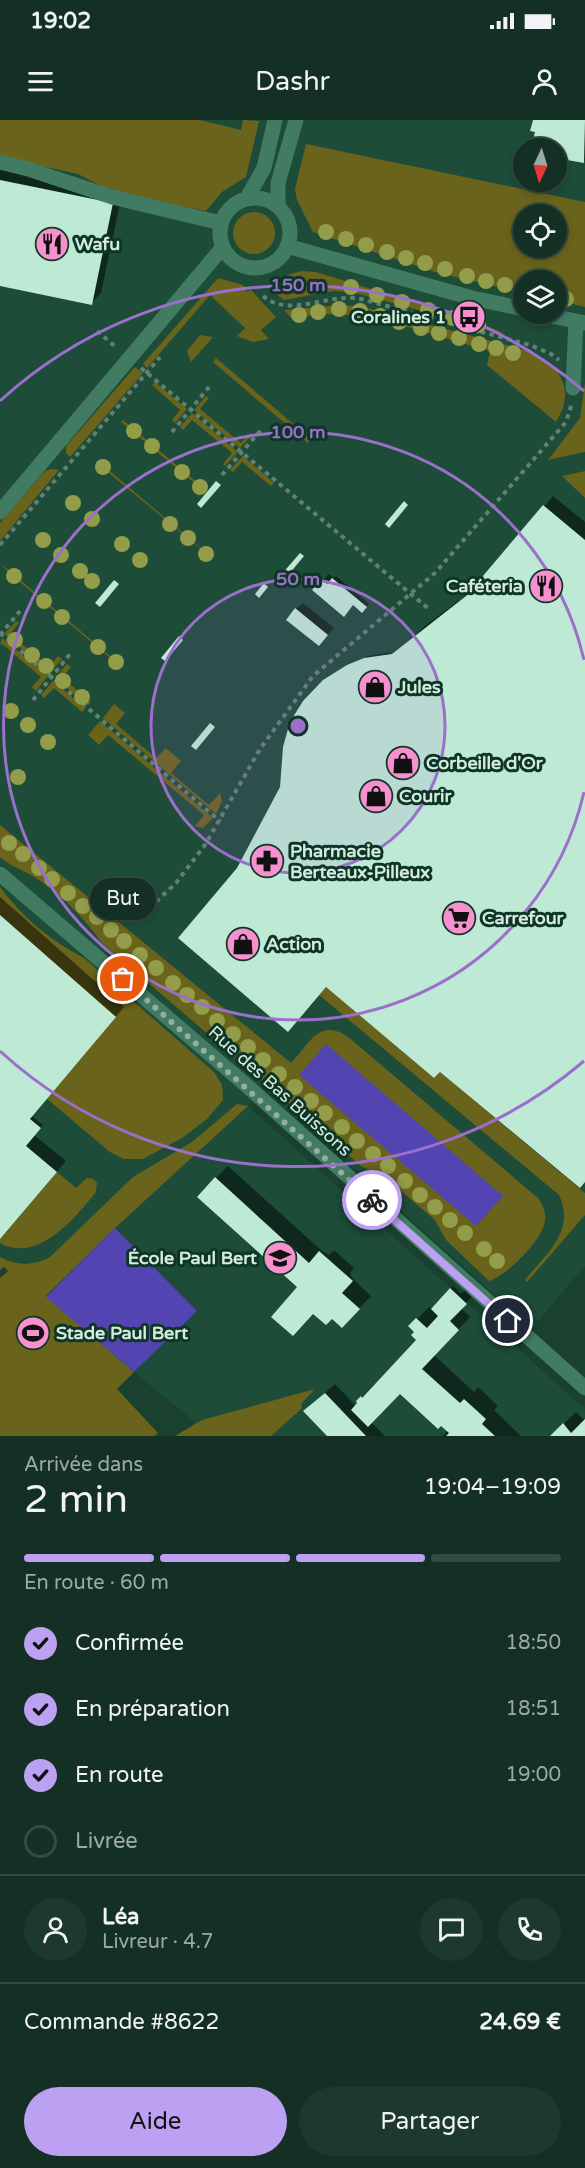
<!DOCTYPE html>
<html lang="fr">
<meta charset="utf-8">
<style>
:root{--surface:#143024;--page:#1d382c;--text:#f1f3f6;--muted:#9da9a6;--line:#334b41;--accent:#bca0f2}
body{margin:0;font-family:"Varela Round",sans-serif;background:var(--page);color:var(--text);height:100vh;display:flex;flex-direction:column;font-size:22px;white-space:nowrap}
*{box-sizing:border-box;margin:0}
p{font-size:20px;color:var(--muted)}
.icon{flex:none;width:33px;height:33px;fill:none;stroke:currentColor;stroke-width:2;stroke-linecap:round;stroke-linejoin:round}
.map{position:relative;height:1316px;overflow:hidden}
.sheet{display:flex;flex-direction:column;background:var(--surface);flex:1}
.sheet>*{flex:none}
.needle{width:39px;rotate:184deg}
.buttons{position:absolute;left:513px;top:18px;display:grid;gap:12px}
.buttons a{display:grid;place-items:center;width:54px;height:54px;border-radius:50%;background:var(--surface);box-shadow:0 3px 9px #0003,0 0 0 2px var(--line);font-size:30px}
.pin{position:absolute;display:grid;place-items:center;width:51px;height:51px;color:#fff;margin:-26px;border:3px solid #fff;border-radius:50%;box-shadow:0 2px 6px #0007}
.courier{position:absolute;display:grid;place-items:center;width:60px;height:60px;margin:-30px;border:4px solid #bca0f2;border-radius:50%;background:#fff;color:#222;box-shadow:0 2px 8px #0007}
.bubble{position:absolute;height:42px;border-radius:21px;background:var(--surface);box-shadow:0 3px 9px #0003,0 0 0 2px var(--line);font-size:20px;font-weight:600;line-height:42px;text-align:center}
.head em{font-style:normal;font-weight:600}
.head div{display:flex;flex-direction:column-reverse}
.head{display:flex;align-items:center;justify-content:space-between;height:102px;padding:0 24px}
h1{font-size:39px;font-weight:600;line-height:45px}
.bar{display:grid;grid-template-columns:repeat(4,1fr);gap:9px 6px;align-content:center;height:72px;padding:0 24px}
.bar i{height:8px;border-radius:4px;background:var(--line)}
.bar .current{background:var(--accent)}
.bar p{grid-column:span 4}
.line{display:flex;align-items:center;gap:15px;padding:0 24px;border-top:2px solid var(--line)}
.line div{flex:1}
.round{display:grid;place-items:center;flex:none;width:63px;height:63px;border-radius:32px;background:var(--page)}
ol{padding:0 24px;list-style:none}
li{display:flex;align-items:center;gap:18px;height:66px}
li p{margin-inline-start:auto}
li .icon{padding:6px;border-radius:50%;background:var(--accent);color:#111;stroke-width:4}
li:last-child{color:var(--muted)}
li i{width:33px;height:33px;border:3px solid var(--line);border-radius:50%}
.cta{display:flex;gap:12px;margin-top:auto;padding:12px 24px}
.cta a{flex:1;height:69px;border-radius:36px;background:var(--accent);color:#111;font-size:24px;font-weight:600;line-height:69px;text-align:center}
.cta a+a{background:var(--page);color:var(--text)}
.status{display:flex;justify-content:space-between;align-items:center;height:42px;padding:0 30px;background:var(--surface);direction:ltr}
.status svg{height:16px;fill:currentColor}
header{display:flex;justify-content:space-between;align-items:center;height:78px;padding:0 24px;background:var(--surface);font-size:27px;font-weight:600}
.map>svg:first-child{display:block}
.built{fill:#1d4c39;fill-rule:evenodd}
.green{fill:#6a631c;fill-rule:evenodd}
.water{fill:#5244b1}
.shadow{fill:#0007}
.building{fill:#bee9d4}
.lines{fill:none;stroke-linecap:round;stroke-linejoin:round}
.path{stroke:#618173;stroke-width:4;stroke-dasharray:4.5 4.5;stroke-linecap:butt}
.minor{stroke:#417b62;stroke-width:15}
.tree{fill:#929c49}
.done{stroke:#94afa2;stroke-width:6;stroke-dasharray:0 10.8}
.route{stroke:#bca0f2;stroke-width:8}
.ring{fill:none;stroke:#9b6fcb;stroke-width:3}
.labels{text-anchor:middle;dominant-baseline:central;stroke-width:6;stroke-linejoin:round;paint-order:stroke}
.poi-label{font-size:18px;font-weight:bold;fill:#d6ebe0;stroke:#0e3626;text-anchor:start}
.street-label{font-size:18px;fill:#d6ebe0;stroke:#0e3626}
.centre{fill:#9b6fcb;stroke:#0e3626;stroke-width:3}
.ring-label{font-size:18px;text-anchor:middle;font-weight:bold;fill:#9b6fcb;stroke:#0e3626;stroke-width:6;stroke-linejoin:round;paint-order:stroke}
</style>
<div class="status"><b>19:02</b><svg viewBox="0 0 49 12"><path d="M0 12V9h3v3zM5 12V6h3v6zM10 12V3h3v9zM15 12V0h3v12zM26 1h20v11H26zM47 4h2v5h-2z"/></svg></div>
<header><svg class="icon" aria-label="menu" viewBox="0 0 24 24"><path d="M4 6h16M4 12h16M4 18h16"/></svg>Dashr<svg class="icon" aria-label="person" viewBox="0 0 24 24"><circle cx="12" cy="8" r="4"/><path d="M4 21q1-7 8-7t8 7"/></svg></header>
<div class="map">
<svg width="585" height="1316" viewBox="0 0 585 1316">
<rect width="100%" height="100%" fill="#1a4030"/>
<!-- built -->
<path class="built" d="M0 0H585V1146L532 1208 264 969 248 986 585 1289V1316H181L195 1302 134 1252 197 1191 115 1108 70 1121 50 1137 33 1144 14 1143 0 1137ZM524 28H556V62H524ZM524 94H556V128H524ZM524 160H556V194H524Z"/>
<!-- green -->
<path class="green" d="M0 0H200L241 10 243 0 259 1 246 57 222 72 206 91 115 73 78 54 0 37Z
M306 24 585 82V187L557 180 556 160H524L523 173 435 152 313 112 297 80 295 69ZM524 94H556V128H524Z
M233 113a21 21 0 1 1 42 0a21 21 0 1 1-42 0Z
M302 151 316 152 478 202 506 214 352 172 334 171 284 180 272 171 273 164 290 154Z
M218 158 243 165 247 172 251 170 276 197 261 210 269 219 253 222 237 216 245 208 210 175 147 248 143 244Z
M339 185 359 186 521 229C555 239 579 266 556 302L487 245 490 231C428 216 356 182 292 199L284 190Z
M200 215 213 217 191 242 187 231Z
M216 238 311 319 308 323 213 242Z
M135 247 143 253 70 337 66 333V326Z
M155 262 187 289 175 303 172 300 180 290 152 265Z
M585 263V332L548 340 580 298Z
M206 276 209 278 200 289 241 323 250 313 252 315 240 328 194 290Z
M192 293 238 332 225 346 223 344 232 333 192 300 183 310 180 307Z
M123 300 206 370 205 372 121 302Z
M243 336 274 363 271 366 242 342 233 352 230 350Z
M99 342 208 434 212 438 110 354Z
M51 349 59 350 0 421V403L45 351Z
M585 351V378L562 356Z
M0 443 122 546 121 547 8 452Z
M16 501 19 503 10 514 49 547 58 536 62 539 50 553 4 514Z
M2 518 48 556 36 571 32 567 41 557 2 524 0 525Z
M67 544 71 547 62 557 91 582 88 585 55 558Z
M53 561 85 588 82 592 54 568 44 578 41 575Z
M114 584 125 593 116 604 156 638 166 628 181 641 171 653 209 685 220 673 222 681 216 694 103 598Z
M100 601 213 698 203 708 195 706 204 695 108 615 99 625 88 615Z
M0 705 291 943C309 925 318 898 347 916L538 1078C544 1087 547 1095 544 1105 539 1123 506 1156 489 1161L446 1120 435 1100 387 1059 361 1046 102 823C85 799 61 774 36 758 24 750 11 747 0 737Z
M0 767C22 797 51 821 84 838L214 952 222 965 223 980 207 999 182 1018 143 1039H124L110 1032 47 979 0 795Z
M326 867 434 958 440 952 585 1073V1095L527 1162 525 1160C546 1134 576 1111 559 1075L319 875Z
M237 984 248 986 115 1108 46 1176 134 1252 117 1269 158 1313 155 1316H0V1158L8 1151 4 1147 0 1150V1137C17 1146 33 1146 50 1137L133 1057 192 1022Z
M57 1052 76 1068 87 1058 93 1059 97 1063 96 1072C75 1098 38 1144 0 1123V1119Z
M315 1269 301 1284 302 1288 271 1316H175L202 1300Z"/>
<!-- water -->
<path class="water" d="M326 924 503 1076 476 1106 299 955Z
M115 1108 197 1191 134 1252 46 1177Z"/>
<!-- shadow -->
<path class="shadow" d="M535 0H585V40L583 42 556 28H533L536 11Z
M0 48 122 74 101 173 91 183 0 164Z
M553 376 585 402V1061L326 866 239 749 266 694 290 657 282 663V642L288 614 327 558 368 536 392 532 363 561 365 563 425 506 473 470Z
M329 454 334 458 336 456 369 484 362 491 354 484 350 489 314 470Z
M303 483 334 508 325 518 296 489Z
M0 777 124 887 32 996 43 1005 34 1015 66 1041 0 1117Z
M228 1046 322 1131 329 1135 334 1130 354 1148 350 1153 353 1159 371 1176 342 1206 299 1167 216 1058Z
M471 1164 478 1170 461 1188 470 1197 434 1235 474 1272 478 1267 498 1286 494 1290 521 1316H443L448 1310 400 1272 371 1302 385 1316H329L305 1291 335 1264 356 1286 358 1281 418 1220 416 1212 410 1206 429 1187 432 1189 453 1166 461 1174Z
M576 1292 585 1301V1315L551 1316Z"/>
<!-- building -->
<path class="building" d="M533 0H585L584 43 556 38V28H531L535 12 530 11Z
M0 60 113 83 92 185 0 166Z
M216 361 221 365 201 388 197 384Z
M404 381 408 385 389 408 385 404Z
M543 385 585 420V1062L580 1068 440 952 434 958 326 867 288 912 178 818 237 748 280 667 283 627 290 602 303 581 323 560 347 545 364 538 392 534 466 476Z
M300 433 304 436 285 459 281 455Z
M332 458 367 487 362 493 353 485 344 497 312 470 321 459 327 464Z
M114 460 119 464 100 487 95 483Z
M264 463 268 467 259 478 255 474Z
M295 488 328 515 319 526 286 500Z
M179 516 183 520 165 541 161 538Z
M210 603 215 607 196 630 191 626Z
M0 795 116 897 30 999 41 1008 26 1026 57 1052 0 1119Z
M215 1057 309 1143 319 1131 353 1161 342 1173 360 1189 342 1208 332 1199 326 1205 313 1194 293 1216 271 1197 297 1167 197 1077Z
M450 1168 467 1184 450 1201 459 1210 422 1249 460 1283 464 1279 486 1299 482 1304 495 1316H446L449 1313 441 1306 438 1309 400 1274 368 1307 351 1290 357 1283 356 1281 361 1276 362 1278 416 1220 411 1215 414 1212 408 1206 416 1198 427 1208 438 1196 431 1189Z
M325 1273 366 1316H327L303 1291Z
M585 1299V1316H550L563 1303 571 1313Z"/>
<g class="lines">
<!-- path -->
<path class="path" d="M263 176C290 199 329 172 361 179L530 225 551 234 559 240
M97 211 117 228
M141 248 430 490
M172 312 209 267
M222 355 261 310
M0 425 160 237
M0 513 220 701
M0 515 20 491
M33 580 70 534
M143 794 176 763 205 725 260 629 313 556 435 453 566 302 572 283"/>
<!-- minor -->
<path class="minor" d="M0 42 28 49 112 77 221 103
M247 78 264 48 275 0
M220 113a35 35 0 1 1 70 0a35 35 0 1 1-70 0Z
M278 86V63L296 0
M287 126 472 178 524 189
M542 194 585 203
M573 268 576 201
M0 392 223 127
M0 754 246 965 585 1268"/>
</g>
<!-- trees -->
<g class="tree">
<circle cx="326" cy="112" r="8"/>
<circle cx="346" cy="119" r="8"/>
<circle cx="366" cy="125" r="8"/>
<circle cx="387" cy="132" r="8"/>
<circle cx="406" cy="138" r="8"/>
<circle cx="425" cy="143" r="8"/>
<circle cx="445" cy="149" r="8"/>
<circle cx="467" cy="156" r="8"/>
<circle cx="486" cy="161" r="8"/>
<circle cx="505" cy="165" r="8"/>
<circle cx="351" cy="167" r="8"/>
<circle cx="377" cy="175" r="8"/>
<circle cx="566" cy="179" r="8"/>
<circle cx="402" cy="182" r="8"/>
<circle cx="339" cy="189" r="8"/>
<circle cx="428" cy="190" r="8"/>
<circle cx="360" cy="191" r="8"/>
<circle cx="318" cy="192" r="8"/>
<circle cx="299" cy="195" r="8"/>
<circle cx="380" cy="196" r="8"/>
<circle cx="453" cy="198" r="8"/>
<circle cx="399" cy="202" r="8"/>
<circle cx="478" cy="205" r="8"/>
<circle cx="421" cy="208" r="8"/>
<circle cx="439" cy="213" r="8"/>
<circle cx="459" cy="218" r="8"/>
<circle cx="479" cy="224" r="8"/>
<circle cx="496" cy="228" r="8"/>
<circle cx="513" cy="233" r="8"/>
<circle cx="134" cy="311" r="8"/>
<circle cx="152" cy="326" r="8"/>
<circle cx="103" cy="347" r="8"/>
<circle cx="182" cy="352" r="8"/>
<circle cx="200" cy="367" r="8"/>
<circle cx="73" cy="383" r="8"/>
<circle cx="92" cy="399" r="8"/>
<circle cx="170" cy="404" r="8"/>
<circle cx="188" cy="418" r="8"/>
<circle cx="43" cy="420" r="8"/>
<circle cx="122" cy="424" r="8"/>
<circle cx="206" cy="434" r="8"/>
<circle cx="61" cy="435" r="8"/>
<circle cx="140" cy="440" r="8"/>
<circle cx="80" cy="451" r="8"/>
<circle cx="14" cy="456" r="8"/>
<circle cx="92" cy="461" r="8"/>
<circle cx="44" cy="481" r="8"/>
<circle cx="62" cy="497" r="8"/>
<circle cx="15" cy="520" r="8"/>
<circle cx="98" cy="527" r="8"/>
<circle cx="32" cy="535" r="8"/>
<circle cx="116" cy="542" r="8"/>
<circle cx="46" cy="546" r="8"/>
<circle cx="63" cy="561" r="8"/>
<circle cx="82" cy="577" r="8"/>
<circle cx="11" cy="591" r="8"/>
<circle cx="28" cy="605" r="8"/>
<circle cx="48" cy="622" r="8"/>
<circle cx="18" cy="657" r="8"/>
<circle cx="9" cy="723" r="8"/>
<circle cx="23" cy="734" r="8"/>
<circle cx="39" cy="748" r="8"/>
<circle cx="52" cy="759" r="8"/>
<circle cx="68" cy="773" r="8"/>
<circle cx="83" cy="786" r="8"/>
<circle cx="97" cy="797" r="8"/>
<circle cx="111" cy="810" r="8"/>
<circle cx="124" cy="821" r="8"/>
<circle cx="140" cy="835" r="8"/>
<circle cx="156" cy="848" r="8"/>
<circle cx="173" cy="863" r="8"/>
<circle cx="187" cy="875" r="8"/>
<circle cx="202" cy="887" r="8"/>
<circle cx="217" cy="901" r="8"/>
<circle cx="233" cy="914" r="8"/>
<circle cx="248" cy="927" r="8"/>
<circle cx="263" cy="940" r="8"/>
<circle cx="279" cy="954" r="8"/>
<circle cx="295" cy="967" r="8"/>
<circle cx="311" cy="981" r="8"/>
<circle cx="325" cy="993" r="8"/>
<circle cx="342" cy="1007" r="8"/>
<circle cx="357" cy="1021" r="8"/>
<circle cx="373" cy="1034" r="8"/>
<circle cx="388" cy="1046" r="8"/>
<circle cx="405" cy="1061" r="8"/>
<circle cx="420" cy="1075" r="8"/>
<circle cx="435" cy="1087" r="8"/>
<circle cx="450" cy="1100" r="8"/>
<circle cx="465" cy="1113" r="8"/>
<circle cx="484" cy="1129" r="8"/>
<circle cx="497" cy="1141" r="8"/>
</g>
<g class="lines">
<!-- done -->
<path class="done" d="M123 859 372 1080"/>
<!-- route -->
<path class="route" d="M372 1080 508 1201"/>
</g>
<!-- distance rings -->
<circle cx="298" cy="606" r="147" fill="#9b6fcb" fill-opacity=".12"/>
<g class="ring">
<circle cx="298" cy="606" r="147"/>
<path d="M584 672A294 294 0 1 1 584 540"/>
<path d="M584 941A441 441 0 0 1 0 931M0 281A441 441 0 0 1 584 271"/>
</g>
<!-- icons -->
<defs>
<g id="restaurant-disc" transform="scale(1.725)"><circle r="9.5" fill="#f790ce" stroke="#0e3626"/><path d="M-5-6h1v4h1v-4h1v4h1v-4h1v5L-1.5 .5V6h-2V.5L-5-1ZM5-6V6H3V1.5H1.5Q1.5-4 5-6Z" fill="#111"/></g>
<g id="bus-disc" transform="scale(1.725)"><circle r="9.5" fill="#f790ce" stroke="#0e3626"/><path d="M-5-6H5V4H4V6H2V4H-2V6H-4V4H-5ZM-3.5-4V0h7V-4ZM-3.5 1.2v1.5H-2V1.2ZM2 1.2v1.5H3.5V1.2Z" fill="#111"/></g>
<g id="shop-disc" transform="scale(1.725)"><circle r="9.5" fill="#f790ce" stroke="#0e3626"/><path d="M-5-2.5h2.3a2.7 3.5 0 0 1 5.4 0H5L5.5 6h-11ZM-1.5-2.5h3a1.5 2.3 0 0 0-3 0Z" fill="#111"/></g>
<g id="pharmacy-disc" transform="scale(1.725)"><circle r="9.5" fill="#f790ce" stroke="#0e3626"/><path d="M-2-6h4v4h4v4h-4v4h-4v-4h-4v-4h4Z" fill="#111"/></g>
<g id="supermarket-disc" transform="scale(1.725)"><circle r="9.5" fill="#f790ce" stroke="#0e3626"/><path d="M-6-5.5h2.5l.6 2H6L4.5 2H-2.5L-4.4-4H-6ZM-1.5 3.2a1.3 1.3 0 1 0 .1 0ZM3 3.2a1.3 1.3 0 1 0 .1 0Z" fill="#111"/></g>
<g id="school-disc" transform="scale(1.725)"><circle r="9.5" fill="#f790ce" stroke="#0e3626"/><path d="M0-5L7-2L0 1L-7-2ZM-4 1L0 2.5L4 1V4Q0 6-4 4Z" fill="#111"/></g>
<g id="stadium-disc" transform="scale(1.725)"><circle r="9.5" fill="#f790ce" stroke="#0e3626"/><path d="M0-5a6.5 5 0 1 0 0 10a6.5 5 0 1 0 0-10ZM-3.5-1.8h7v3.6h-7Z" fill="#111"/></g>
</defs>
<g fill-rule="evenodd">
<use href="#restaurant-disc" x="52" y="124"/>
<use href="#bus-disc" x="469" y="197"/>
<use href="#restaurant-disc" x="546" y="466"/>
<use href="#shop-disc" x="375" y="567"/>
<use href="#shop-disc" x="403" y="643"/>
<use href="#shop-disc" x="376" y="676"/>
<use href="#pharmacy-disc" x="267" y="741"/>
<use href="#supermarket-disc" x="459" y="798"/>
<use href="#shop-disc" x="243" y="824"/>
<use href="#school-disc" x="280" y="1138"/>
<use href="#stadium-disc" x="33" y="1213"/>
</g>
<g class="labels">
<!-- poi labels -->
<g class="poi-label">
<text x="75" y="124">Wafu</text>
<text x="446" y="197" text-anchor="end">Coralines 1</text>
<text x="523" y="466" text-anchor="end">Caféteria</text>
<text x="398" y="567">Jules</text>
<text x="426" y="643">Corbeille d'Or</text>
<text x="399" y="676">Courir</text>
<text x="290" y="731">Pharmacie<tspan x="290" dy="21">Berteaux-Pilleux</tspan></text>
<text x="482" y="798">Carrefour</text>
<text x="266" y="824">Action</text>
<text x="257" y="1138" text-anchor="end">École Paul Bert</text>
<text x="56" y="1213">Stade Paul Bert</text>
</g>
<!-- street labels -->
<g class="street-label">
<text transform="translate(280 971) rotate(42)">Rue des Bas Buissons</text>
</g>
</g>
<circle cx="298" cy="606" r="9" class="centre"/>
<g class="ring-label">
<text x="298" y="171">150 m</text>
<text x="298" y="318">100 m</text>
<text x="298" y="465">50 m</text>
</g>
</svg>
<div class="buttons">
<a><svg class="needle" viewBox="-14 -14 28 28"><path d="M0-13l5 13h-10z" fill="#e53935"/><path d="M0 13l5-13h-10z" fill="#9da9a6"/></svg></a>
<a><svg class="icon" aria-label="locate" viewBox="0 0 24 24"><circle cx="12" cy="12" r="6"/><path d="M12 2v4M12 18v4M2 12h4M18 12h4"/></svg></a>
<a><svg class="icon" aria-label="layers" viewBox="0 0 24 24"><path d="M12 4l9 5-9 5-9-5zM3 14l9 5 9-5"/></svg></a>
</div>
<div class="pin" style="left:123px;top:859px;background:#ea580c"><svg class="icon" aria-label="bag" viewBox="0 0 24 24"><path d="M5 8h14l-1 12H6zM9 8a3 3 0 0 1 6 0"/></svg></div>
<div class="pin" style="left:508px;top:1201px;background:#1f2937"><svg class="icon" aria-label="home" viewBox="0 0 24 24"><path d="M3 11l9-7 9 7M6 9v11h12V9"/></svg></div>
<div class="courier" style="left:372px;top:1080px"><svg class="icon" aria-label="bike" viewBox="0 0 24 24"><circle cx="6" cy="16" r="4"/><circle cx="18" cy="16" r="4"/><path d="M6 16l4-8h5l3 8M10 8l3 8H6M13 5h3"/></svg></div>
<div class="bubble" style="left:90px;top:758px;width:66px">But</div>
</div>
<section class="sheet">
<div class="head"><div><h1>2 min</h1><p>Arrivée dans</p></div><em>19:04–19:09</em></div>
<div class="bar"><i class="current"></i><i class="current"></i><i class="current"></i><i></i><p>En route · 60 m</p></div>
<ol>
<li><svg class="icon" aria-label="check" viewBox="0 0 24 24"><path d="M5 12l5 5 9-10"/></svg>Confirmée<p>18:50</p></li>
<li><svg class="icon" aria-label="check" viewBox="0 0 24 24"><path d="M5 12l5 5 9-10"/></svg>En préparation<p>18:51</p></li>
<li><svg class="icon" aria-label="check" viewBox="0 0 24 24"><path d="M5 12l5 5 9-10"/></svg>En route<p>19:00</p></li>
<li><i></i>Livrée</li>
</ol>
<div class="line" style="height:108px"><a class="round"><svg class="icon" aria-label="person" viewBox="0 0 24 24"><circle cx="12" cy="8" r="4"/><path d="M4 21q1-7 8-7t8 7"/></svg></a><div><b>Léa</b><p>Livreur · 4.7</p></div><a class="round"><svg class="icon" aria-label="chat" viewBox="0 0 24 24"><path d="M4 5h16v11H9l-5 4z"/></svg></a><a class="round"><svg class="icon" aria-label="phone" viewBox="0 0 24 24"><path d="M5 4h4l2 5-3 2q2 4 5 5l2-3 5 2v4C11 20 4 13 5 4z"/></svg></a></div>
<div class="line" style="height:78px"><div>Commande #8622</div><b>24.69 €</b></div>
<div class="cta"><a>Aide</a><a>Partager</a></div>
</section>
